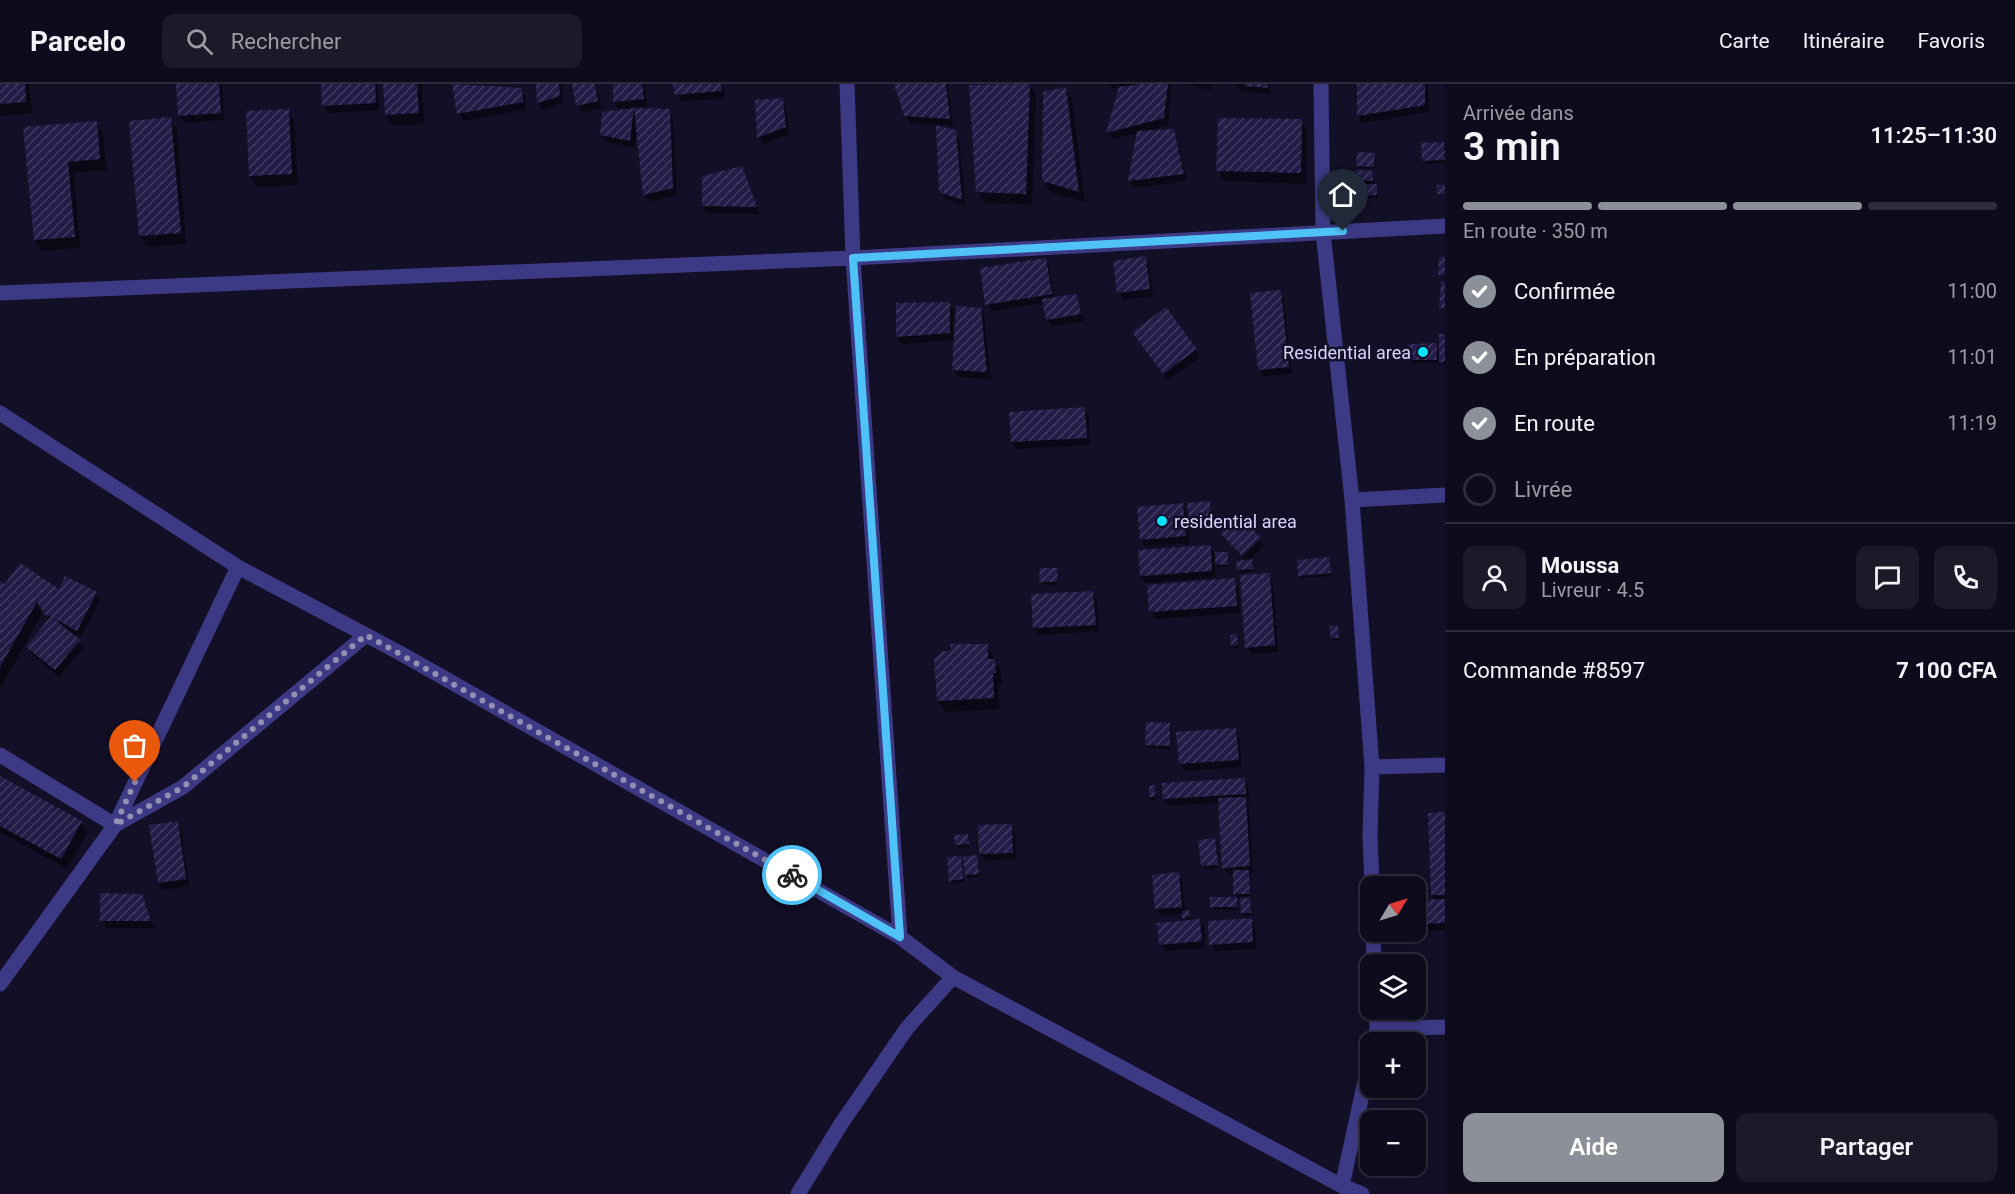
<!DOCTYPE html>
<html lang="fr">
<meta charset="utf-8">
<style>
:root{--surface:#0e0b1c;--page:#1c1929;--text:#f1f3f6;--muted:#9b9ba3;--line:#2e2b3b;--accent:#8c9099}
body{margin:0;font-family:Roboto,sans-serif;background:var(--page);color:var(--text);height:100vh;display:flex;flex-direction:column;font-size:22px;white-space:nowrap}
*{box-sizing:border-box;margin:0}
p{font-size:20px;color:var(--muted)}
.icon{flex:none;width:33px;height:33px;fill:none;stroke:currentColor;stroke-width:2;stroke-linecap:round;stroke-linejoin:round}
.map{position:relative;flex:1;overflow:hidden}
.details{display:flex;flex-direction:column;background:var(--surface);width:570px}
.details>*{flex:none}
.needle{width:39px;rotate:52deg}
.buttons{position:absolute;left:1360px;top:792px;display:grid;gap:12px}
.buttons a{display:grid;place-items:center;width:66px;height:66px;border-radius:12px;background:var(--surface);box-shadow:0 3px 9px #0003,0 0 0 2px var(--line);font-size:30px}
.pin{position:absolute;display:grid;place-items:center;width:51px;height:51px;color:#fff;margin:-62px -26px;border-radius:50% 50% 50% 0;rotate:-45deg;box-shadow:0 0 6px #0007}
.pin .icon{rotate:45deg}
.courier{position:absolute;display:grid;place-items:center;width:60px;height:60px;margin:-30px;border:4px solid #4fc3f7;border-radius:50%;background:#fff;color:#222;box-shadow:0 2px 8px #0007}
.overview em{font-style:normal;font-weight:600}
.overview div{display:flex;flex-direction:column-reverse}
.overview{display:flex;align-items:center;justify-content:space-between;height:102px;padding:0 18px}
h1{font-size:39px;font-weight:600;line-height:45px}
.bar{display:grid;grid-template-columns:repeat(4,1fr);gap:9px 6px;align-content:center;height:72px;padding:0 18px}
.bar i{height:8px;border-radius:4px;background:var(--line)}
.bar .active{background:var(--accent)}
.bar p{grid-column:span 4}
.line{display:flex;align-items:center;gap:15px;padding:0 18px;border-top:2px solid var(--line)}
.line div{flex:1}
.round{display:grid;place-items:center;flex:none;width:63px;height:63px;border-radius:12px;background:var(--page)}
ol{padding:0 18px;list-style:none}
li{display:flex;align-items:center;gap:18px;height:66px}
li p{margin-inline-start:auto}
li .icon{padding:6px;border-radius:50%;background:var(--accent);color:#fff;stroke-width:4}
li:last-child{color:var(--muted)}
li i{width:33px;height:33px;border:3px solid var(--line);border-radius:50%}
.action{display:flex;gap:12px;margin-top:auto;padding:12px 18px}
.action a{flex:1;height:69px;border-radius:12px;background:var(--accent);color:#fff;font-size:24px;font-weight:600;line-height:69px;text-align:center}
.action a+a{background:var(--page);color:var(--text)}
header{display:flex;align-items:center;gap:36px;box-sizing:border-box;height:84px;padding:0 30px;background:var(--surface);border-bottom:2px solid var(--line)}
header strong{font-size:28px}
nav{display:flex;gap:33px;margin-inline-start:auto;font-size:21px}
.search{width:420px;height:54px;background:var(--page);display:flex;align-items:center;gap:15px;box-sizing:border-box;padding:0 21px;border-radius:12px;color:var(--muted);font-size:22px}
main{display:flex;flex:1;min-height:0}
.map>svg:first-child{display:block}
.shadow{fill:#0007}
.building{fill:url(#building-hatch)}
.lines{fill:none;stroke-linecap:round;stroke-linejoin:round}
.minor{stroke:#3d3a85;stroke-width:15}
.done{stroke:#948fb3;stroke-width:6;stroke-dasharray:0 10.8}
.route{stroke:#4fc3f7;stroke-width:8}
.poi-dot{fill:#00e5ff;stroke:#130f26;stroke-width:2}
.labels{text-anchor:middle;dominant-baseline:central;stroke-width:5;stroke-linejoin:round;paint-order:stroke}
.poi-label{font-size:18px;fill:#d9d4ff;stroke:#130f26;text-anchor:end}
</style>
<header>
<strong>Parcelo</strong>
<div class="search"><svg class="icon" aria-label="search" viewBox="0 0 24 24"><circle cx="10" cy="10" r="6"/><path d="M15 15l6 6"/></svg>Rechercher</div>
<nav><a>Carte</a><a>Itinéraire</a><a>Favoris</a></nav>
</header>
<main>
<div class="map">
<svg width="1445" height="1110" viewBox="0 0 1445 1110">
<defs>
<pattern id="building-hatch" width="6" height="6" patternUnits="userSpaceOnUse" patternTransform="scale(1.5)"><rect width="6" height="6" fill="#241b47"/><path d="M-1 1l2-2M0 6l6-6M5 7l2-2" fill="none" stroke="#433b63"/></pattern>
</defs>
<rect width="100%" height="100%" fill="#130f26"/>
<!-- shadow -->
<path class="shadow" d="M0 0H29L32 29 0 32Z
M178 0H222L224 36 184 39 180 32Z
M323 0H378L379 26 328 29 324 22Z
M384 0H422L424 40 393 42 386 31Z
M537 0H561L563 19 542 26 538 19Z
M573 0H597L601 24 582 28 578 21Z
M615 0H645L647 22 632 23V25L669 27 673 34 677 111 649 118 645 111 638 42 634 64 606 58 602 51 620 27 615 18Z
M674 0H723L725 14 681 18Z
M896 0H948L953 42 910 39Z
M1021 0H1029L1036 11 1032 121 984 119 978 107Z
M1110 0H1136V3L1168 0 1171 5 1168 41 1146 47H1173L1177 54 1187 97 1134 104 1130 97 1138 49 1112 55 1108 48 1121 3 1112 4Z
M1188 0H1211L1210 6Z
M1237 0H1269L1271 10 1242 8Z
M1359 0H1428L1429 28 1362 39 1358 32Z
M1065 4 1072 15 1085 118 1050 108 1044 96Z
M521 5 526 13V25L463 37 459 30Z
M782 16 786 23 789 50 763 60 759 54 756 17Z
M288 27 294 38 298 101 257 103 251 92 248 29Z
M170 35 177 46 186 160 147 163 140 152 131 38Z
M1301 37 1307 48 1306 100 1224 97 1218 86Z
M96 39 103 50 106 86 74 89 80 164 42 167 35 156 25 44Z
M955 47 959 55 965 122 945 115 941 108Z
M1443 60 1445 79 1425 80 1423 61Z
M1374 70 1376 73 1375 85 1359 84 1358 81Z
M741 84 760 130 707 129 703 122Z
M1373 89 1374 101 1378 104V114H1360L1358 111 1359 101 1356 96Z
M1145 174 1149 181 1153 212 1123 216 1119 209Z
M1045 175 1049 182 1054 215 1075 212 1084 237 1052 242 1048 235 1045 219 991 227 987 220Z
M1280 208 1284 215 1292 290 1264 292 1260 285Z
M949 220 953 227V256L901 260 897 253Z
M980 225 984 232 991 295 958 293 954 286Z
M1166 225 1200 273 1168 296 1138 255Z
M1445 251V280H1443L1438 273V279H1412L1410 276 1436 261 1441 269Z
M1085 325 1089 332 1090 361 1016 365 1012 358 1011 329Z
M1209 419 1212 436 1189 438 1187 434 1189 459 1145 462 1141 455 1183 421 1189 433Z
M1239 433 1264 462 1250 475 1254 487 1240 489 1239 486 1246 477 1222 449Z
M1212 439V441H1191Z
M1210 462 1217 474 1227 469 1229 472V483H1218L1214 476 1216 493 1146 499 1141 492Z
M1328 475 1332 492 1302 494 1300 491Z
M1057 486 1058 501 1043 500 1041 497Z
M1269 491 1273 498 1278 568 1251 570 1247 563Z
M1234 496 1238 503 1240 529 1155 535 1151 528Z
M0 498 6 501 96 509 100 516 81 553 68 546 83 564 59 593 32 570 28 563 50 536 39 519 37 520 42 530 0 605Z
M1093 509 1097 516 1099 547 1039 551 1034 544Z
M1337 543 1340 556 1334 557 1332 554Z
M1237 552 1239 564H1235L1233 561Z
M987 561 1001 587 1002 600H998L999 625 945 628 938 616Z
M1169 641 1171 644 1170 665 1148 664 1147 661Z
M1235 645 1239 652 1242 683 1184 687 1180 680Z
M0 694 81 738 87 749 67 785 0 748Z
M1244 696 1248 703 1249 717H1247L1249 722 1253 789H1250L1251 812 1237 813 1234 790H1227L1223 783 1220 719 1169 722 1165 715Z
M1155 703 1156 716H1152L1150 713Z
M1445 730V846L1416 847V817H1435L1432 811Z
M177 738 181 746 189 802 163 806 159 799Z
M1011 741 1015 749 1016 775 985 777 981 769Z
M967 751 970 763 958 764 957 761Z
M1214 756 1218 784 1204 785 1200 757Z
M976 773 980 792 968 794 967 791Z
M960 774 964 798 952 799 950 796Z
M1178 790 1182 797 1185 828 1189 827 1191 837H1200L1204 844 1205 864 1165 867 1161 860 1187 838 1184 830 1161 832 1157 825 1154 792Z
M141 811 154 844H106L102 837Z
M1236 814 1238 826H1214L1212 823Z
M1249 816 1251 831 1244 832 1242 828Z
M1251 836 1255 843 1256 865 1215 867 1211 860Z"/>
<!-- building -->
<path class="building" d="M0 0H25L26 18 0 20Z
M176 0H219L221 29 178 32Z
M321 0H375L376 19 322 22Z
M383 0H417L419 29 385 31Z
M452 0 522 4 523 18 457 30Z
M536 0H559L560 12 537 19Z
M572 0H595L598 17 576 22Z
M613 0H642L644 15 613 18Z
M673 0H721L722 7 675 11Z
M894 0H946L950 35 904 32Z
M1030 0 1026 110 976 108 969 1Z
M1143 0H1168L1164 34 1106 49 1119 3Z
M1245 0H1267L1268 4 1245 2Z
M1357 0H1425V21L1357 32Z
M1066 3 1079 108 1042 97 1043 8Z
M783 14 786 43 757 54 755 16Z
M634 24 630 57 600 51 602 28Z
M634 24 670 25 673 104 643 111Z
M289 25 292 90 249 92 246 27Z
M171 33 181 149 139 152 129 37Z
M1218 34 1302 35 1301 89 1216 87Z
M97 37 100 75 68 78 75 153 34 156 23 43Z
M936 41 956 46 962 116 939 108Z
M1174 45 1184 90 1128 97 1137 47Z
M1444 58 1445 76 1422 77 1421 59Z
M1357 68 1375 69 1374 83 1356 82Z
M742 82 757 123 702 122V92Z
M1355 86 1373 87V97L1355 96Z
M1356 100H1377V111L1356 112Z
M1437 101H1445V110H1437Z
M1146 172 1150 205 1117 209 1113 177Z
M1439 173H1445V191H1438Z
M1046 174 1052 210 985 221 980 184Z
M1441 197H1445V224H1439Z
M1281 206 1289 283 1258 286 1250 209Z
M1076 210 1081 230 1046 236 1042 215Z
M950 218V249L896 253V219Z
M956 222 981 224 987 288 952 286Z
M1166 223 1197 265 1163 290 1132 248Z
M1439 250H1445V278H1439Z
M1437 259V276H1408V260Z
M1085 323 1087 354 1011 358 1009 328Z
M1210 417 1211 438 1189 439 1187 419Z
M1183 419 1186 452 1140 456 1137 423Z
M1239 431 1261 454 1242 472 1220 449Z
M1211 461 1212 487 1140 492 1138 466Z
M1215 468H1228V481L1215 480Z
M1329 473 1331 489 1298 492 1297 476Z
M1252 475 1253 485 1237 486 1236 477Z
M20 479 59 505 65 492 97 508 77 547 50 532 45 531 37 518 0 583V497L5 500Z
M1040 484H1058L1057 498H1039Z
M1270 489 1275 561 1245 564 1240 491Z
M1235 494 1237 522 1149 528 1147 501Z
M1093 507 1096 541 1033 544 1031 510Z
M51 532 80 556 55 586 26 563Z
M1338 541 1339 554H1331L1329 542Z
M1237 550 1238 561H1231L1230 551Z
M950 560H988V575H995L996 589H993L994 614 937 617 934 575 943 567H951Z
M1146 638 1170 639V662L1145 661Z
M1236 644 1239 676 1179 680 1176 648Z
M0 692 82 737 61 775 0 742Z
M1245 694 1246 710 1163 715 1162 699Z
M1155 701V713H1149V702Z
M1246 713 1250 782 1222 784 1218 714Z
M1445 728V811H1431L1428 729Z
M178 737 186 795 158 799 149 741Z
M1012 740 1013 769 979 770 978 741Z
M968 750 969 760 955 761 954 751Z
M1215 754 1218 781 1201 782 1198 756Z
M977 771 979 790 965 791 963 773Z
M961 772 963 795 949 797 947 773Z
M1233 786H1249L1250 810H1233Z
M1179 788 1182 823 1155 825 1152 791Z
M100 809 142 810 151 837H100Z
M1210 813H1237V823H1210Z
M1240 814H1250L1251 829H1241Z
M1445 815V839L1416 840V816Z
M1189 826 1190 833 1182 834V827Z
M1252 834 1253 858 1209 861 1208 837Z
M1200 835 1202 857 1159 861 1157 839Z"/>
<g class="lines">
<!-- minor -->
<path class="minor" d="M847 0 853 174 900 853
M1321 0 1323 148 1352 416 1372 683 1370 751 1372 802
M0 209 853 174 1445 142
M0 329 238 483 400 569 900 853 953 893 1342 1102 1362 1110
M1352 416 1445 411
M0 671 115 741 183 703 366 551
M1372 683 1445 681
M1373 848 1374 880
M0 900 115 741 238 483
M1377 945 1445 943
M1374 958 1377 945 1376 926
M1342 1102 1371 970
M798 1110 841 1040 907 944 953 893"/>
</g>
<g class="lines">
<!-- done -->
<path class="done" d="M135 698 115 741 183 703 366 551 792 791"/>
<!-- route -->
<path class="route" d="M792 791 900 853 853 174 1343 147"/>
</g>
<!-- markers -->
<g class="poi-dot">
<circle cx="1423" cy="268" r="6"/>
<circle cx="1162" cy="437" r="6"/>
</g>
<g class="labels">
<!-- poi labels -->
<g class="poi-label">
<text x="1411" y="268">Residential area</text>
<text x="1174" y="437" text-anchor="start">residential area</text>
</g>
</g>
</svg>
<div class="buttons">
<a><svg class="needle" viewBox="-14 -14 28 28"><path d="M0-13l5 13h-10z" fill="#e53935"/><path d="M0 13l5-13h-10z" fill="#9b9ba3"/></svg></a>
<a><svg class="icon" aria-label="layers" viewBox="0 0 24 24"><path d="M12 4l9 5-9 5-9-5zM3 14l9 5 9-5"/></svg></a>
<a>+</a>
<a>−</a>
</div>
<div class="pin" style="left:135px;top:698px;background:#ea580c"><svg class="icon" aria-label="bag" viewBox="0 0 24 24"><path d="M5 8h14l-1 12H6zM9 8a3 3 0 0 1 6 0"/></svg></div>
<div class="pin" style="left:1343px;top:147px;background:#1f2937"><svg class="icon" aria-label="home" viewBox="0 0 24 24"><path d="M3 11l9-7 9 7M6 9v11h12V9"/></svg></div>
<div class="courier" style="left:792px;top:791px"><svg class="icon" aria-label="bike" viewBox="0 0 24 24"><circle cx="6" cy="16" r="4"/><circle cx="18" cy="16" r="4"/><path d="M6 16l4-8h5l3 8M10 8l3 8H6M13 5h3"/></svg></div>
</div>
<section class="details">
<div class="overview"><div><h1>3 min</h1><p>Arrivée dans</p></div><em>11:25–11:30</em></div>
<div class="bar"><i class="active"></i><i class="active"></i><i class="active"></i><i></i><p>En route · 350 m</p></div>
<ol>
<li><svg class="icon" aria-label="check" viewBox="0 0 24 24"><path d="M5 12l5 5 9-10"/></svg>Confirmée<p>11:00</p></li>
<li><svg class="icon" aria-label="check" viewBox="0 0 24 24"><path d="M5 12l5 5 9-10"/></svg>En préparation<p>11:01</p></li>
<li><svg class="icon" aria-label="check" viewBox="0 0 24 24"><path d="M5 12l5 5 9-10"/></svg>En route<p>11:19</p></li>
<li><i></i>Livrée</li>
</ol>
<div class="line" style="height:108px"><a class="round"><svg class="icon" aria-label="person" viewBox="0 0 24 24"><circle cx="12" cy="8" r="4"/><path d="M4 21q1-7 8-7t8 7"/></svg></a><div><b>Moussa</b><p>Livreur · 4.5</p></div><a class="round"><svg class="icon" aria-label="chat" viewBox="0 0 24 24"><path d="M4 5h16v11H9l-5 4z"/></svg></a><a class="round"><svg class="icon" aria-label="phone" viewBox="0 0 24 24"><path d="M5 4h4l2 5-3 2q2 4 5 5l2-3 5 2v4C11 20 4 13 5 4z"/></svg></a></div>
<div class="line" style="height:78px"><div>Commande #8597</div><b>7 100 CFA</b></div>
<div class="action"><a>Aide</a><a>Partager</a></div>
</section>
</main>
